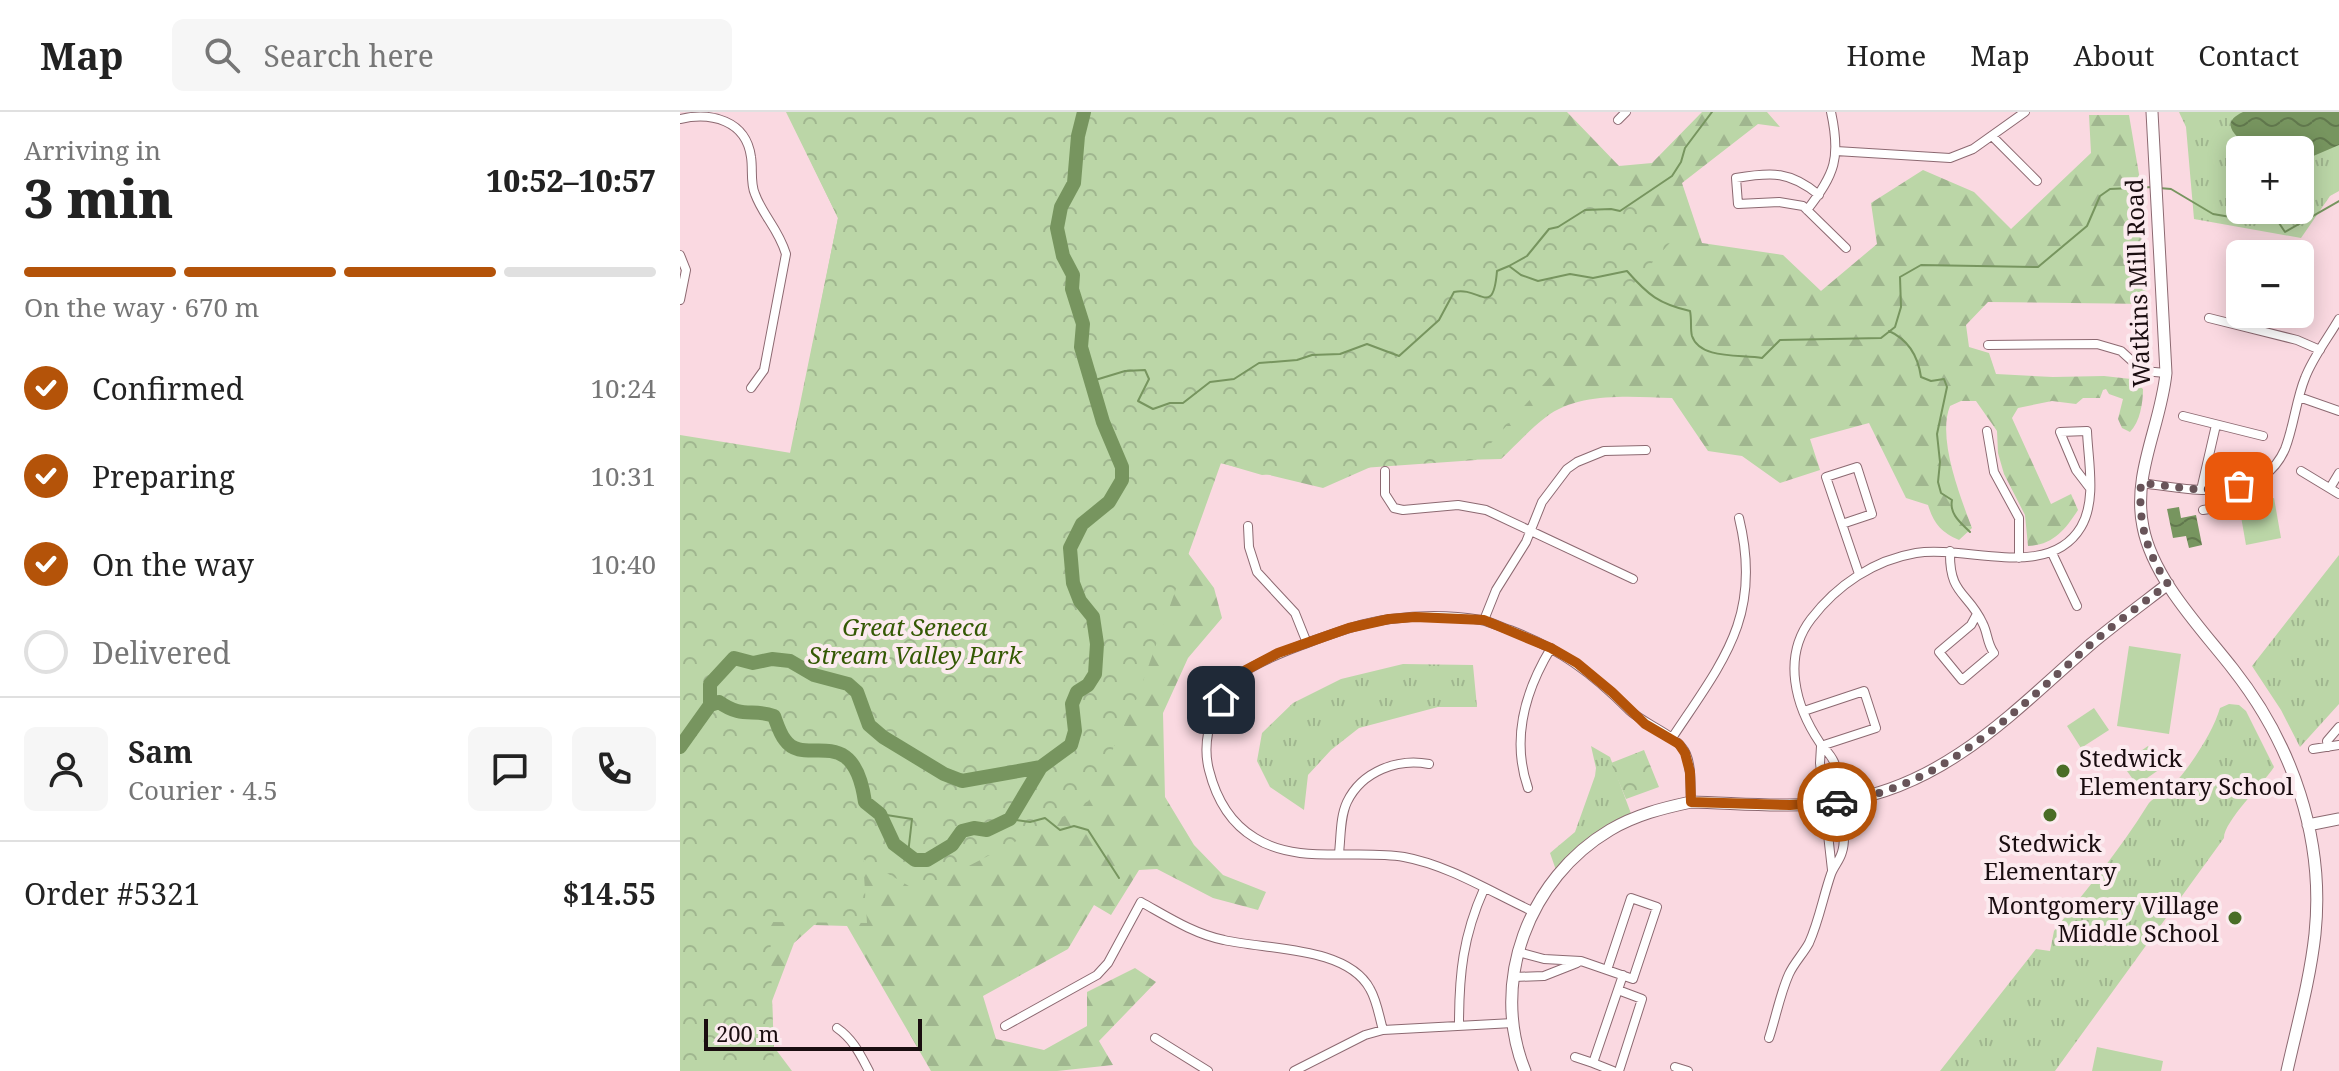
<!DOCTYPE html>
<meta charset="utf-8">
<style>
:root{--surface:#fff;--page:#f6f6f6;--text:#222;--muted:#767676;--line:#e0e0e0;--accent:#b45309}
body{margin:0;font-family:"Noto Serif",serif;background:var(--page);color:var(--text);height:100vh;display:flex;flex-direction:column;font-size:30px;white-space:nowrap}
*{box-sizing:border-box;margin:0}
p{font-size:26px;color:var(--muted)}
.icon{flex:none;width:44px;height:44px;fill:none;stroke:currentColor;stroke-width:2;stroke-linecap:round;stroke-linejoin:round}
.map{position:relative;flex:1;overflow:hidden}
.drawer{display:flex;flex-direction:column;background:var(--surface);width:680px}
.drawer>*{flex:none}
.fabs{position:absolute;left:1546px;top:24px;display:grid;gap:16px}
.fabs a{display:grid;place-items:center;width:88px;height:88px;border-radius:12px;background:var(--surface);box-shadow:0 4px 20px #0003;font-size:40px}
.scale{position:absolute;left:24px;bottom:20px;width:218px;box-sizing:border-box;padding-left:8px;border:4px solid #1a0d10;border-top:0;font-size:22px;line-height:28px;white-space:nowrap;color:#1a0d10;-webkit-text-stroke:6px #fcebef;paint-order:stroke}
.pin{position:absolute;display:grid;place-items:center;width:68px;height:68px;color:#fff;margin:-34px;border-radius:16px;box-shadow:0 4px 12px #0006}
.courier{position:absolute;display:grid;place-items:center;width:80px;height:80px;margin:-40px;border:6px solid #b45309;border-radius:50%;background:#fff;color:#222;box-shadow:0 2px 10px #0007}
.overview em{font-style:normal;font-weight:800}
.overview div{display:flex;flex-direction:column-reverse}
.overview{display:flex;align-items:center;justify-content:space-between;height:136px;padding:0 24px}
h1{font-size:52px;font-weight:800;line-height:60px}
.bar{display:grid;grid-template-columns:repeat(4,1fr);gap:12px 8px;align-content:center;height:96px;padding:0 24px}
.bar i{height:10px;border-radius:6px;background:var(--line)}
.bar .current{background:var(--accent)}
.bar p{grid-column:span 4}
.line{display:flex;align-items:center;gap:20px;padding:0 24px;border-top:2px solid var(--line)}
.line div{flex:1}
.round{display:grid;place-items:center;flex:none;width:84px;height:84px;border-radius:12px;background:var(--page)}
ol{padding:0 24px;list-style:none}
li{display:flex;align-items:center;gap:24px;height:88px}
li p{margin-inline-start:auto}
li .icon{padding:8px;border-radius:50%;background:var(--accent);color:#fff;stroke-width:4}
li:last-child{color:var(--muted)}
li i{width:44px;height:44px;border:4px solid var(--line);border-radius:50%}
header{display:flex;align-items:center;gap:48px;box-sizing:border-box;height:112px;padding:0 40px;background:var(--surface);border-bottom:2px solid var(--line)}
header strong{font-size:38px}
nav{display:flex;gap:44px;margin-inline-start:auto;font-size:28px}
.search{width:560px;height:72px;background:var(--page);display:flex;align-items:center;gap:20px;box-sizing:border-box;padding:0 28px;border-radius:12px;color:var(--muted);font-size:30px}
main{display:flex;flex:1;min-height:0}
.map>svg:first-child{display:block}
.grass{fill:url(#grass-tufts);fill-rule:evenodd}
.forest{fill:url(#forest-firs)}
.park{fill:url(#park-crowns)}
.garden{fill:#bbd6a7}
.water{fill:url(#water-waves)}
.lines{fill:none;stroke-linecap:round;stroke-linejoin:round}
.stream{stroke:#77955f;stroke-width:2}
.river{stroke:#77955f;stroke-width:14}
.street-casing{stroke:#8c6971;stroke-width:10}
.secondary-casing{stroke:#8c6971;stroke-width:13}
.street{stroke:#fff;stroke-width:8}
.secondary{stroke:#fff;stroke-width:11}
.done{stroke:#685459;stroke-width:8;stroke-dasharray:0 14.4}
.route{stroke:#b45309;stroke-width:10}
.poi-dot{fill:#496d26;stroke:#fcebef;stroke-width:3}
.labels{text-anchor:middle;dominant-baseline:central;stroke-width:8;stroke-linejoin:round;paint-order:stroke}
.street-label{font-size:24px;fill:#1a0d10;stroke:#fcebef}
.park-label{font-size:24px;font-style:italic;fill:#345904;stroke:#fcebef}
.poi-label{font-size:24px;fill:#1a0d10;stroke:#fcebef;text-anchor:start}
</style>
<header>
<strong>Map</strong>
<div class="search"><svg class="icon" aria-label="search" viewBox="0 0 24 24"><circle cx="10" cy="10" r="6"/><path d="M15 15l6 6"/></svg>Search here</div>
<nav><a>Home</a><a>Map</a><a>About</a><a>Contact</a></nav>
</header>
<main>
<section class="drawer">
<div class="overview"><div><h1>3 min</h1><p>Arriving in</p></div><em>10:52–10:57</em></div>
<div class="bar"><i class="current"></i><i class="current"></i><i class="current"></i><i></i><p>On the way · 670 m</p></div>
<ol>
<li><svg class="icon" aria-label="check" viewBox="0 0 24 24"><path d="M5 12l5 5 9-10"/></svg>Confirmed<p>10:24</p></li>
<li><svg class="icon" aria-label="check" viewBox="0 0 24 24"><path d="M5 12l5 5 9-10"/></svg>Preparing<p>10:31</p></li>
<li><svg class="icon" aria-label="check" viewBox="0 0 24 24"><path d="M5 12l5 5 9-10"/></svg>On the way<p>10:40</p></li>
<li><i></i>Delivered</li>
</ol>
<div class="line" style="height:144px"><a class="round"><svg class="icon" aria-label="person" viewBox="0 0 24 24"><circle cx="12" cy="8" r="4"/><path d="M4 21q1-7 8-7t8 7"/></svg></a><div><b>Sam</b><p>Courier · 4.5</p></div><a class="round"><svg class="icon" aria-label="chat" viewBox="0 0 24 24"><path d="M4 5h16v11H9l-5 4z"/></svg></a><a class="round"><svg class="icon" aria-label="phone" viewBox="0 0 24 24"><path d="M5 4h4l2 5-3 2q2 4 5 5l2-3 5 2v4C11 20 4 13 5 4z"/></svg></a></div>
<div class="line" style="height:104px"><div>Order #5321</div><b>$14.55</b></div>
</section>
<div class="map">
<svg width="1659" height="959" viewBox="0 0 1659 959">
<defs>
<pattern id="grass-tufts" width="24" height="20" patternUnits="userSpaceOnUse" patternTransform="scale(2)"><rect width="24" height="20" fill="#bbd6a7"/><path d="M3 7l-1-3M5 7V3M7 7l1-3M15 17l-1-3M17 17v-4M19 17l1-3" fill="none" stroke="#a0b68f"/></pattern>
<pattern id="forest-firs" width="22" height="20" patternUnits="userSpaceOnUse" patternTransform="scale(2)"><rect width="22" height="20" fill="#bbd6a7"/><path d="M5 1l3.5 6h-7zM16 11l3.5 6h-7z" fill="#a0b68f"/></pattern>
<pattern id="park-crowns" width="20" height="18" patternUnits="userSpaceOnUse" patternTransform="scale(2)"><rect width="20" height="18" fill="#bbd6a7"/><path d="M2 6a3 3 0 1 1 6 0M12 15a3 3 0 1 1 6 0" fill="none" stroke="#a0b68f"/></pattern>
<pattern id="water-waves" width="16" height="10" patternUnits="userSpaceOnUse" patternTransform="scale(2)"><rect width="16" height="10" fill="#77955f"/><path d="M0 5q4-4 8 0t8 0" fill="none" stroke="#61784d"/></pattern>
</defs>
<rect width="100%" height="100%" fill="#fad9e1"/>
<!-- grass -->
<path class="grass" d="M1499 0H1659V79L1650 84 1621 126 1514 107 1506 15ZM1560 38H1620V98H1560Z
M1659 443V592L1620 635 1601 598 1572 554Z
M723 552 793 553 797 595H758L679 616 651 638 628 663 624 698 590 675 577 649 582 621 613 591 661 567Z
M1549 592 1559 593 1566 599 1594 655C1583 672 1544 709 1544 726L1375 959H1260L1356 837 1370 839 1374 819C1406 778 1440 738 1467 694 1472 685 1480 685 1486 680 1506 662 1533 621 1540 596Z
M911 634 930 645 953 707 877 761 870 741 895 720 915 664 916 656Z"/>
<!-- forest -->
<path class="forest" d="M107 0H887L939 54 972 51 1022 0H1087L1100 15 1078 12 1002 71 1022 131 1103 143 1141 179 1197 132 1191 91 1243 58 1294 80 1331 117 1411 41 1409 3H1449L1463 86 1465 173 1469 192 1308 190 1286 213 1289 235 1309 241 1316 262 1373 265 1424 264 1451 267 1463 277C1463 291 1460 310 1450 320L1442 316 1438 307 1443 287 1429 282 1426 277 1423 278 1420 286H1403L1396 292 1372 289 1338 296 1332 306 1371 392 1391 382 1398 398C1385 418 1373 433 1348 434L1345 403 1324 362 1318 341 1317 319 1296 289H1281L1270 294C1257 326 1280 384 1292 416L1279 428C1261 420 1254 412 1248 393L1226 386 1189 311 1130 327 1140 358 1100 371 1062 344 1028 339 992 286C954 285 899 279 866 305 850 317 836 333 821 347L702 350 643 376 540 351 505 437 534 476 542 506 508 546 483 601 485 685 514 733 543 763 586 780 578 798 533 786 477 757 459 758 431 803 414 793 388 837 303 884 316 927 364 938 407 914V880L455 856 476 870 419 929 433 953 377 959H251L167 814 134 813 114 831 92 889 94 935 112 959H0V539L60 347 110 341 158 106Z"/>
<!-- park -->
<path class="park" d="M106 0H857L907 51 996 124 796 348 582 363 541 351 457 586 407 692 239 780 183 747 187 811 90 810 94 959H0V323L111 341 158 106Z
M964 638 979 675 946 687 931 651Z"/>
<!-- garden -->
<path class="garden" d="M1594 386 1601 426 1566 433 1559 393Z
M1449 534 1501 542 1489 622 1437 614Z
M1414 596 1429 618 1401 636 1387 614Z
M1468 634 1483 655 1457 673 1442 652Z
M1417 935 1483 949 1481 959H1412Z"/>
<!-- water -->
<path class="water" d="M1563 0H1659V33L1631 45 1620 59V38H1571C1558 25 1537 12 1563 0Z
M1499 395 1501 406 1516 403 1522 433 1509 436 1506 424 1493 426 1487 397Z"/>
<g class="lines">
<!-- stream -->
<path class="stream" d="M1479 76 1491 77 1533 102 1574 109 1584 101 1593 102 1605 120 1659 89
M1562 105 1570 98
M829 154 847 144 869 117 878 115 905 98 931 97 940 99 992 64 1001 50 1005 36 1032 0
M1209 219C1229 228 1238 244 1241 265L1251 269 1264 267 1267 275 1257 322 1260 350 1258 370 1261 381 1272 388C1269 402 1281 411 1290 420
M412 269 445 259 465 258 469 267 458 289 473 297 490 291H503L530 270 554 267 579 251 617 248 632 243 660 242 687 232 719 244 759 208 774 180C800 174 813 207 817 159L829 154 841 163 858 169 890 162 913 166 947 159C968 183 979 192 1010 199 1012 208 1010 217 1012 224 1020 248 1062 242 1082 246L1100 228 1201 226 1215 215 1221 195 1220 165 1241 153 1358 155 1407 114 1420 84 1430 77 1473 75
M200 702 232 707 228 742
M330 707 350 710 365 706 380 718 394 714 408 718 439 766"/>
<!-- river -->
<path class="river" d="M30 593V572L54 546 73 551 92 547 110 549 134 563 168 572 177 580 189 613 203 625 264 662 282 669 361 655
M0 635 30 593 39 590C63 607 72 596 94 604 97 612 100 622 105 628 125 657 173 607 185 690L200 702 214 732 235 748H247L272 733 282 719 294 716 307 718 330 707 361 655 391 633 395 619 392 592 397 580 408 573 415 562 417 532 413 505 400 489 393 471 390 436 402 412 429 390 442 368V355L423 310 401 235 403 212 392 177 393 163 383 144 377 116 381 95 394 71 398 24 404 0"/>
<!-- street casing -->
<g class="street-casing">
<path id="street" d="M0 7C31 0 66 8 71 45 73 57 70 71 75 82 83 104 98 116 106 142L84 258 71 276
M938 8 946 0
M1312 24 1357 69
M1156 39 1270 46 1293 37 1345 0
M1139 83C1110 59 1092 60 1056 66L1058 92 1099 90 1123 94 1166 136
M1127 98C1155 62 1161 46 1151 0
M0 143 6 158 0 188
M1529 206 1617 228 1640 238
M1308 233 1417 232 1441 239 1463 259 1486 261
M1619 285 1659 299
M1503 304 1583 324
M1307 319 1314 360 1339 406V446
M705 359V382L714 396 723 398 778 393 806 398 953 467
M1621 359 1659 382
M1461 371C1509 377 1580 394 1605 337 1614 314 1616 288 1625 266 1633 245 1648 226 1659 207
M1650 376 1659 361
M1521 378 1536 313
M1523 398 1536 396
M1162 412 1192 402 1177 355 1146 365 1179 462
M568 414 569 435 577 460 615 501 627 531
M1270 439C1269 484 1288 479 1303 512 1308 522 1307 532 1314 541L1282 568 1259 540 1291 513 1297 502
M1372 441 1397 494
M804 508 816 478 846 430 862 390 887 357 897 350 924 339 966 338
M1124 599 1184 579 1196 616 1141 634
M992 626C1043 549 1083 504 1059 406
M1141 634 1140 651 1152 758
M1648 635 1647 629 1659 615
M1633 637 1659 633
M848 676C831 627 845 579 871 536
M659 741C661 724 660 705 667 690 682 659 718 646 749 652
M852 799C811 780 768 753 724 745 676 737 618 753 575 726 550 711 536 686 529 658 520 623 537 577 569 557 590 544 612 537 635 528 660 519 685 510 711 507 740 503 772 503 801 508 811 510 821 515 830 518 880 537 912 561 949 598 965 613 998 623 1006 642 1012 656 1010 675 1011 690
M838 840 864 847 901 849 953 867 977 795 951 786 927 858
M834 865 864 864 897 851
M938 878 962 887 939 959
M779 913C779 862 783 824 804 777
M325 914 417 863 428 851 461 790C488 805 514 822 544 828 587 838 667 834 690 877 697 889 699 904 703 918
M157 916C173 927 180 942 189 959
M475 926 528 959
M1089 926C1096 905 1100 882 1109 862 1114 851 1123 842 1129 831 1139 809 1143 785 1151 762 1154 754 1160 748 1162 740 1166 728 1163 711 1162 698 1160 683 1160 664 1154 650 1150 641 1145 638 1140 631 1115 594 1102 545 1131 507 1157 473 1194 448 1236 441 1287 433 1369 469 1401 415 1417 388 1408 348 1407 319L1380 320 1396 358 1409 375
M895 945 913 951
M995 955 1008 959
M614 959 685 923 703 918 833 911
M933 959 913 951 943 863"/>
</g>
<!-- secondary casing -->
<g class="secondary-casing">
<path id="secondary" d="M1472 0 1486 261C1481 313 1452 362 1463 415 1473 467 1521 516 1553 557 1612 632 1645 726 1635 822 1630 868 1617 914 1607 959
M1628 713 1659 707
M845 959C809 870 849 766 930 718 955 703 983 696 1011 690 1061 691 1114 697 1163 689 1267 673 1336 597 1411 532 1436 511 1462 492 1488 472"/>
</g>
<!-- street -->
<use href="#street" class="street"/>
<!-- secondary -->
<use href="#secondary" class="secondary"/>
</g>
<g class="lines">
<!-- done -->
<path class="done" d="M1157 690C1262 677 1335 599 1410 533 1435 511 1462 492 1488 472 1466 440 1458 409 1461 371L1521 378 1559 374"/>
<!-- route -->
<path class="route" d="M541 588 566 558 598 541 669 516 709 507 735 505 804 508 871 536 897 551 932 580 965 612 999 632 1005 641 1010 660 1011 690 1110 693 1157 690"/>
</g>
<!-- markers -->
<g class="poi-dot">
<circle cx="1383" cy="659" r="8"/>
<circle cx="1370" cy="703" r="8"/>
<circle cx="1555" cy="806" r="8"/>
</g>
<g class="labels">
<!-- street labels -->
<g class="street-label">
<text transform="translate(1457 171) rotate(-92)">Watkins Mill Road</text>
</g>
<!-- park labels -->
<g class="park-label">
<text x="235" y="514">Great Seneca<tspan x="235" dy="28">Stream Valley Park</tspan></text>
</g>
<!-- poi labels -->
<g class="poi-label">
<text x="1399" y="645">Stedwick<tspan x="1399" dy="28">Elementary School</tspan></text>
<text x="1370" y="730" text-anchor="middle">Stedwick<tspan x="1370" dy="28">Elementary</tspan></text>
<text x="1539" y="792" text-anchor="end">Montgomery Village<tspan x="1539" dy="28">Middle School</tspan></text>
</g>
</g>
</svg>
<div class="fabs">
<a>+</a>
<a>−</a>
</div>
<div class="scale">200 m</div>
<div class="pin" style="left:1559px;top:374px;background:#ea580c"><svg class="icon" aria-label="bag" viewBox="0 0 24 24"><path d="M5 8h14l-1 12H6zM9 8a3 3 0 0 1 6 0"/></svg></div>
<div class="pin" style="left:541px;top:588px;background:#1f2937"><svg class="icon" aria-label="home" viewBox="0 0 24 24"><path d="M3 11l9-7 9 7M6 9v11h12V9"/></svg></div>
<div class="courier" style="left:1157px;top:690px"><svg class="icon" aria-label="car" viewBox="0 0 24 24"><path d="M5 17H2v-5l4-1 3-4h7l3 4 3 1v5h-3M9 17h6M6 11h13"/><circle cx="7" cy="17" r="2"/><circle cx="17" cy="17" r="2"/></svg></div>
</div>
</main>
